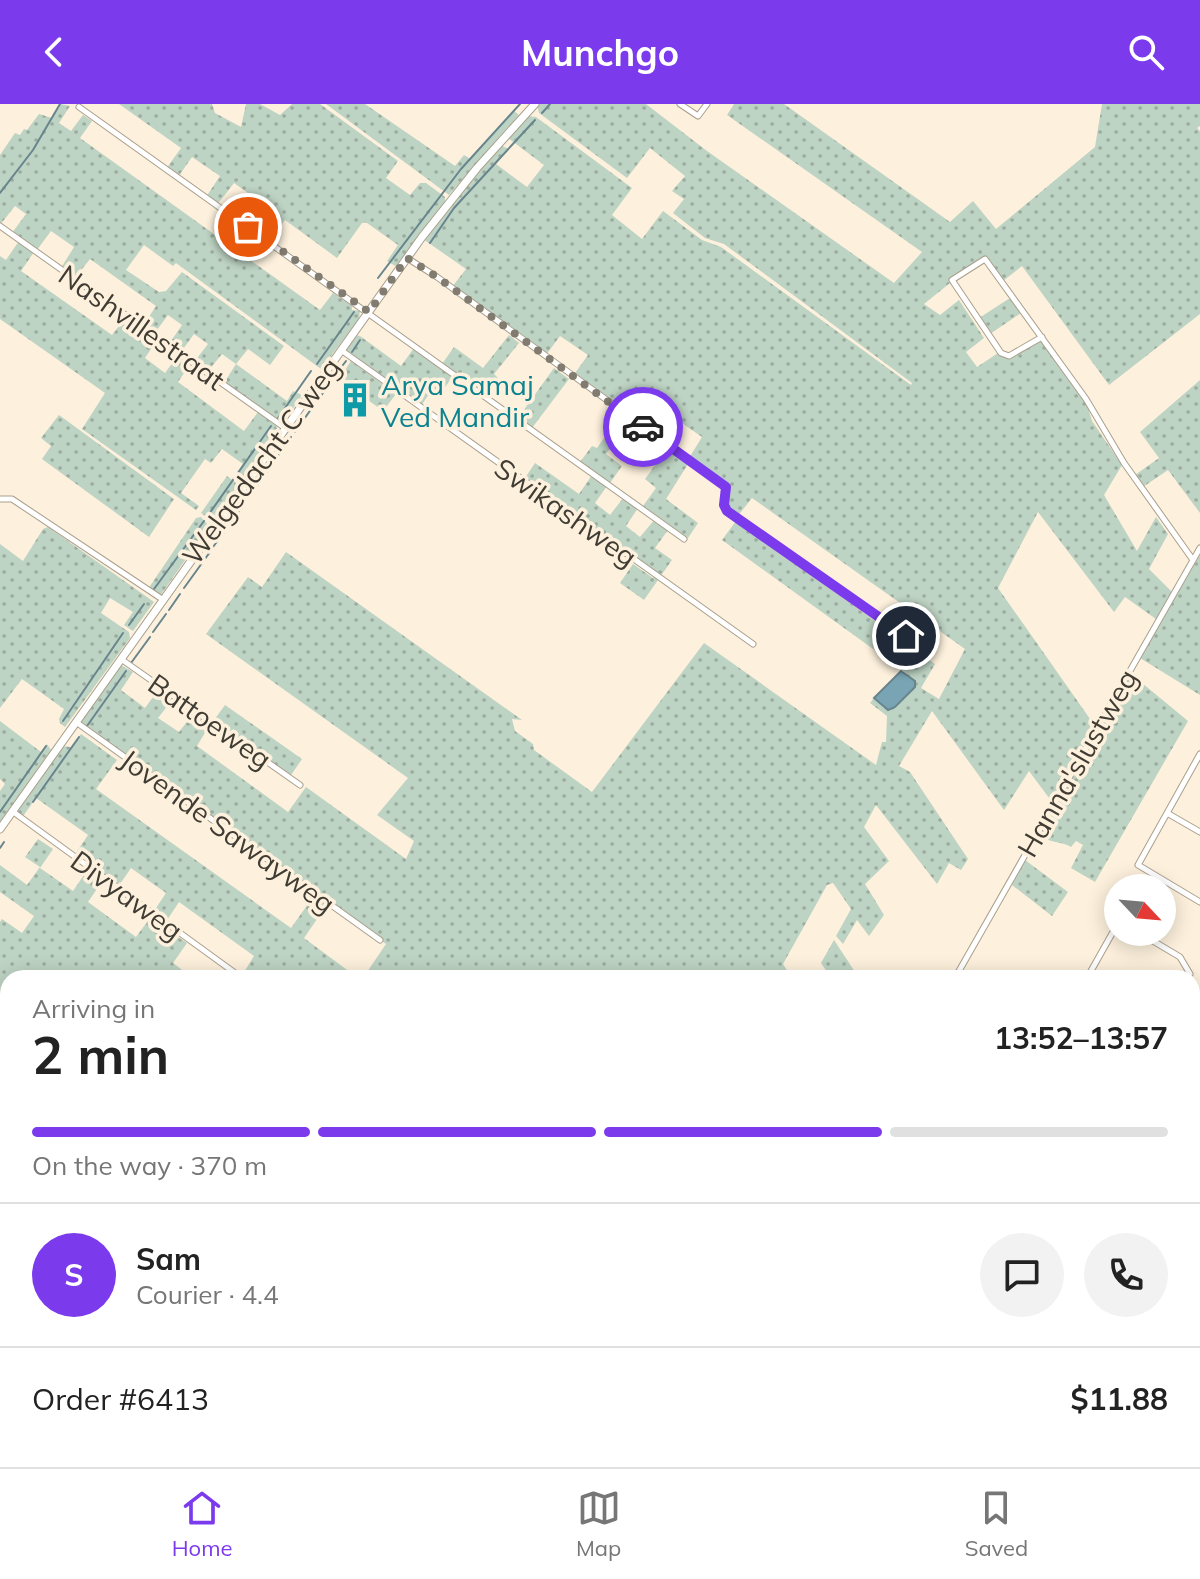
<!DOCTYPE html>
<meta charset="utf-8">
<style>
:root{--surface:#fff;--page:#f2f2f2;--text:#222;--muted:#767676;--line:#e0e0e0;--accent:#7c3aed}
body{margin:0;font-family:Mulish,sans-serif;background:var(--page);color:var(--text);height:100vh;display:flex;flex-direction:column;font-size:30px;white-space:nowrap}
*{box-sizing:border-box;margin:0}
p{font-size:26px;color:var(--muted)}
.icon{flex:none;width:44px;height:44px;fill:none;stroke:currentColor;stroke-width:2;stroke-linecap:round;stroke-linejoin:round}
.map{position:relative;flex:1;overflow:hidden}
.side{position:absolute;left:0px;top:866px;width:1200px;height:498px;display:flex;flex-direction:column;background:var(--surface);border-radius:24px 24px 0 0;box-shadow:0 4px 20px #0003}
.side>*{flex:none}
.needle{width:52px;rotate:116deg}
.controls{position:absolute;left:1104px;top:770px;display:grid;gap:16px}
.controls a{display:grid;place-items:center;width:72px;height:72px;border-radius:50%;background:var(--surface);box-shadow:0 4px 20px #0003;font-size:40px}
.pin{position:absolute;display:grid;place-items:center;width:68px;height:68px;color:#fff;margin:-34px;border:4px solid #fff;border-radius:50%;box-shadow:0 2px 8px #0007}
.courier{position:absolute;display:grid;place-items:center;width:80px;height:80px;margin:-40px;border:6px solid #7c3aed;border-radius:50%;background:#fff;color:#222;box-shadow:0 2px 10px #0007}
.summary em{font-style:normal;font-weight:700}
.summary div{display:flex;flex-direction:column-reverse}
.summary{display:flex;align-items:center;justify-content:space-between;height:136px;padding:0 32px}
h1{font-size:52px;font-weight:700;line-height:60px}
.bar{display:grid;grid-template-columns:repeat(4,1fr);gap:12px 8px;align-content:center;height:96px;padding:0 32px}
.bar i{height:10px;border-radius:6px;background:var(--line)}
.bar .current{background:var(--accent)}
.bar p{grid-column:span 4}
.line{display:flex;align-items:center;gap:20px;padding:0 32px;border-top:2px solid var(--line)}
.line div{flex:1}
.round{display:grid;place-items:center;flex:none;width:84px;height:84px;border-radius:42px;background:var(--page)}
header{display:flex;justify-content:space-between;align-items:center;height:104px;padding:0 32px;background:var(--accent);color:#fff;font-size:36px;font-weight:700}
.menu{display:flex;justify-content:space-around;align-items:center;height:112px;border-top:2px solid var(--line);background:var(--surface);font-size:22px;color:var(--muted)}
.menu a{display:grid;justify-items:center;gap:4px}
.menu .current{color:var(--accent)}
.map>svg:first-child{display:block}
.grass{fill:url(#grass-dots)}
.water{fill:#79a4b3;stroke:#68858d;stroke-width:2}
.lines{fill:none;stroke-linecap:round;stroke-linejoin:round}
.stream{stroke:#68858d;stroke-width:2}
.street-casing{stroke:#aa9f8c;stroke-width:7}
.secondary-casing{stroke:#aa9f8c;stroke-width:9}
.street{stroke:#fff;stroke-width:5}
.secondary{stroke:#fff;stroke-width:7}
.done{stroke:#827b6f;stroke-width:8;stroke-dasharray:0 14.4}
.route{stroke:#7c3aed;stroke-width:10}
.labels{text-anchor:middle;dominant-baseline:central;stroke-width:7;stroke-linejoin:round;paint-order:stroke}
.street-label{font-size:28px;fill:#403c34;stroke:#fdf1dd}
.culture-label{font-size:28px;fill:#0d838f;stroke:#fdf1dd;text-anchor:start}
</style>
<header><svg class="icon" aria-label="back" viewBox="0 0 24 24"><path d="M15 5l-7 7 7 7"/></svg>Munchgo<svg class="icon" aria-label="search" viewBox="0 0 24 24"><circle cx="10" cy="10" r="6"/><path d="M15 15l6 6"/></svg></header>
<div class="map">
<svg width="1200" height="1363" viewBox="0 0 1200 1363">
<defs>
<pattern id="grass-dots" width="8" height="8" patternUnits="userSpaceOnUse" patternTransform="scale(2)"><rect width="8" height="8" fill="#bdd3c3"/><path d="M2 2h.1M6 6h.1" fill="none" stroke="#9bac9f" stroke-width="1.8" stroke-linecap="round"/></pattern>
</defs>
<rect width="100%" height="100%" fill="#fdf1dd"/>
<!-- grass -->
<path class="grass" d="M60 0 70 2 59 19 71 27 83 11 92 17 80 34 320 206 333 189 352 202V206L360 207 359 215 321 265 176 159 173 162 144 141 126 166 159 188 166 187 182 168 284 242 270 261 248 245 236 260 287 297 293 287 302 291 283 320 224 279 236 260 222 250 208 267 194 258 208 240 194 230 181 248 169 240 182 221 168 211 154 230 143 222 156 202 90 155 75 174 61 164 74 143 51 127 37 146 12 129 26 110 15 102 0 121V51L15 29 20 31 24 25 27 26 39 10 52 14Z
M119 0H212L215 9 241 23 246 0H260L280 11 292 0H320L398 57 386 74 410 91 420 79H426L445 93V98L397 163 387 157 398 141 367 119H362L337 154 285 116 269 137 257 128 273 107 234 79 217 101 206 93 220 72 192 53 178 73 166 65 181 44Z
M326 0H365L455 62 464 51 470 55 514 7 519 11 449 91Z
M537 0H646L707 47 894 179 922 148 727 11 734 0H784L950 118 973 97 996 125 1095 43 1102 0H1200V22L1197 24 1200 27V210L1109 281 1022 162 1003 177 985 153 950 175V179L924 200 940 211 959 196 984 234 966 248 977 263 998 249 1007 255 1040 236 1043 239 1086 297 1092 317 1122 361 1104 391 1137 447 1156 413 1168 430 1149 465 1172 488 1156 515 1125 493 1114 508 1038 408 998 484 1095 622 1052 698 1029 667 1004 706 932 607 899 662 910 668 968 755 961 766 949 759 937 780 876 701 864 723 889 757 865 780 884 811 869 832 857 816 843 840 836 832 851 805 833 779 827 781 783 860 792 874H363L386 840 84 625 80 618 121 561 133 568 121 586 145 604 158 586 172 596 158 614 179 628 193 610 209 622 197 642 288 708 306 683 406 755 414 737 377 711 408 674 206 530 248 473 262 483 286 448 522 616 512 615 515 627 533 640 534 646 592 688 704 539 876 661 882 638H886L887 612 870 599 874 594 884 604 906 572 905 568 722 436 736 417 935 560 921 584 939 595 965 545 752 394 737 413C725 403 725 400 730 385L689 354 702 333 676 315 661 335 649 327 663 306 651 298 637 318 573 272 588 251 560 232 546 251 452 183 466 165 423 135 452 97 501 41 508 45 496 60 527 83 544 61 508 34 527 12 536 13 632 84 612 111 642 135 663 107 702 136 721 143 911 281 912 279 724 140 705 134 673 109 684 95 672 87 685 72 650 44 627 74 539 9Z
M19 137 34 148 21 167 112 231 125 214 157 236 145 254 165 269 178 251 191 259 178 278 244 327 258 308 276 322 278 328 244 374 241 375 236 370 243 360 222 345 211 359 205 355 181 389 199 402 196 406 82 325 105 289 0 215V152L6 156Z
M1010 194 1021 209 990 230 979 214Z
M355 231 360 232 401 262 414 244 453 272 441 289 433 284 421 302 347 248V243Z
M509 231 519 239 494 270 498 274 487 292 442 260 454 243 483 264Z
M351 257 396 290 383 307 339 275Z
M554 264 569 275 532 324 518 314Z
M1200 276V409L1168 366 1143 383 1135 371 1159 354 1140 328Z
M59 311 174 395 149 433 42 355 51 342 41 334Z
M620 311 630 318 606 350 622 362 610 379 580 358 592 342 597 344Z
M667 345 688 360 666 395 698 419 688 434 643 402 656 384 645 375Z
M535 359 579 390 592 371 607 382 595 399 610 411 624 393 638 404 626 422 640 433 655 415 668 426 655 444 672 456 644 496 620 479 633 460 653 474 655 471 523 377Z
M227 372 239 381 216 413 209 415 201 409Z
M201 413 209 422 160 492 148 485 196 414Z
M48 423 154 498 133 527 124 521 133 508 110 494 101 509 129 528 130 534 65 623 60 619 59 615 64 605 22 575 0 604V440L23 457 43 425Z
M1200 451V591L1140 554Z
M1131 570 1188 617 1095 778 1071 764 1083 741 1076 737 1071 743C1061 737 1050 739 1040 732Z
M225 601 302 655 289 674 212 619Z
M0 617 41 648 47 640 51 646 0 718V687L5 680 0 675Z
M81 630 117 656 96 685 291 824 313 793 326 802 304 834 358 874H242L241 873 254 852 179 798 165 819 152 810 166 789 131 764 118 783 74 752 88 731 36 694 21 715 18 714 15 709 62 642 71 643Z
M38 735 53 745 40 764 73 787 86 768 101 779 88 798 136 833 150 814 187 839 173 859 193 874H8V1052L0 1046V818L2 815 22 829 34 812 0 788V761L27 781 40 763 25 753Z
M1025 756 1068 788 1052 812 1012 781Z
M834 836 859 874H831L821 859Z
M1200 991V1150L1197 1161 1200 1164V1182L1192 1194V1005Z
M1192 1224 1200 1236V1311L1192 1320Z
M188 1356H507L505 1359 508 1363H182Z
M508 1356H680L676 1363H514Z"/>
<!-- water -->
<path class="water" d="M901 567 915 577V583L895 603 888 606 874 594Z"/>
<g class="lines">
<!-- stream -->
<path class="stream" d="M542 9 550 0
M0 89 33 46 60 0
M430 139 454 104 535 16
M378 174 461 65 520 0
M352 248 360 236
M317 260 354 208
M333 274 346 257
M319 295 328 281
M278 314 311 267
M295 328 314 301
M252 389 291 333
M209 410 271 322
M234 414 246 397
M213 443 230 420
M184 484 210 448
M154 485 204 417
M169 506 180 490
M129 521 144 500
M153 528 166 510
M131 559 150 533
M63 617 123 529
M87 622 126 567
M33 698 79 633
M0 708 46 642
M0 744 4 738
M1192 975 1200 961
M1192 1312 1200 1303
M965 1363 969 1356
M1159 1363 1162 1356"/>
<!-- street casing -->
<g class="street-casing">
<path id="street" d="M680 0 698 12 707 0
M79 3 684 435
M0 122 285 324
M407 154 437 173 724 381 727 385 724 401 727 407 929 549
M1042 233 1009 252 1001 249 952 176 985 155 1086 295 1124 359 1193 456
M341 246 753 540
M0 395H12L162 495
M121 555 300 681
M76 618 380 836
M1200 650 1138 761 1200 798
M12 707 242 874
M1167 709 1200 728
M1138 828 1180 853 1190 870
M955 874 1200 444
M1087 874 1118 819
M1192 951 1200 937
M1192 1000 1200 986
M0 1075 8 1081
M0 1163 8 1168
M1197 1220 1200 1217
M0 1307 8 1313
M68 1356 77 1363
M798 1356 810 1363
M680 1363 683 1356
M950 1363 955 1356
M979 1363 984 1356
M1045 1363 1049 1356"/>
</g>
<!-- secondary casing -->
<g class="secondary-casing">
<path id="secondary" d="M0 725 422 133 477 64 535 0"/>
</g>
<!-- street -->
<use href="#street" class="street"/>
<!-- secondary -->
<use href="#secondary" class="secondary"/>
</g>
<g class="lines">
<!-- done -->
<path class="done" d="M248 123 369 208 407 154 437 173 643 323"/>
<!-- route -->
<path class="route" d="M643 323 726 383 724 401 727 407 906 532"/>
</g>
<!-- icons -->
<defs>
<g id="building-bare" transform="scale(2.76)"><path d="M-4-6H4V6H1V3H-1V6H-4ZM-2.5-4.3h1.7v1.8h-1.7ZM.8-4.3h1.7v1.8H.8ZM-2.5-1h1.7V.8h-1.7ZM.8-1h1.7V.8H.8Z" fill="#0f9aa8" stroke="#fdf1dd" stroke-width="2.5" paint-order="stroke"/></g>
</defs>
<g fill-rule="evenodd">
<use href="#building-bare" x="355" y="296"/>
</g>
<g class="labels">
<!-- street labels -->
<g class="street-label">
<text transform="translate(142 223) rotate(35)">Nashvillestraat</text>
<text transform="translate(261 357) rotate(-54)">Welgedacht C weg</text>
<text transform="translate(566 408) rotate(35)">Swikashweg</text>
<text transform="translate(210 617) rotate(35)">Battoeweg</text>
<text transform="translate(1077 659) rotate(-60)">Hanna'slustweg</text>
<text transform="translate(228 727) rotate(36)">Jovende Sawayweg</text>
<text transform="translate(127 791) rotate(36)">Divyaweg</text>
</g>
<!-- culture labels -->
<g class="culture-label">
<text x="381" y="280">Arya Samaj<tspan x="381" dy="32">Ved Mandir</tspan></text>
</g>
</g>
</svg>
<div class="controls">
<a><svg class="needle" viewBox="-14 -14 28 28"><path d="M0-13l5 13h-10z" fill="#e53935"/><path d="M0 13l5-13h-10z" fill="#767676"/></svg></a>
</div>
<div class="pin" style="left:248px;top:123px;background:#ea580c"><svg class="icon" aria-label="bag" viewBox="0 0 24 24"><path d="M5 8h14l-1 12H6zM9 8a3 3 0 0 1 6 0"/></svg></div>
<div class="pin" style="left:906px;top:532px;background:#1f2937"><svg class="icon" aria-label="home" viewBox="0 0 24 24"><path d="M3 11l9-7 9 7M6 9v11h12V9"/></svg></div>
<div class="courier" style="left:643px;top:323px"><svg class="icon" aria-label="car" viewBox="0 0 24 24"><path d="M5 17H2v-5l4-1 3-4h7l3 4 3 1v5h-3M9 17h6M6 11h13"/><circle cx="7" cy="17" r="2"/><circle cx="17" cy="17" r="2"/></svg></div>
<section class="side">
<div class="summary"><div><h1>2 min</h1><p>Arriving in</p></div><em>13:52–13:57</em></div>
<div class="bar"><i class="current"></i><i class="current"></i><i class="current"></i><i></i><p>On the way · 370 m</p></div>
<div class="line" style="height:144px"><b class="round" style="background:var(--accent);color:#fff">S</b><div><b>Sam</b><p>Courier · 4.4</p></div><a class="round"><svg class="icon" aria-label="chat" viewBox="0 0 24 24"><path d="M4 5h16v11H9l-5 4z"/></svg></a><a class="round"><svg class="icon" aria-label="phone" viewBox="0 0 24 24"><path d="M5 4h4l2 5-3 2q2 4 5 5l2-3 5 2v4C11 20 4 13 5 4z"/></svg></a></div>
<div class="line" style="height:104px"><div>Order #6413</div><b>$11.88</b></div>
</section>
</div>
<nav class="menu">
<a class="current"><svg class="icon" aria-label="home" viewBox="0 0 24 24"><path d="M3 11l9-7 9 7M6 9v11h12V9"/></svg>Home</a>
<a><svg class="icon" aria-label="map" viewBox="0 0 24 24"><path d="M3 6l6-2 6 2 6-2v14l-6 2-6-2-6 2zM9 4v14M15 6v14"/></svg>Map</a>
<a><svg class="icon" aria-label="saved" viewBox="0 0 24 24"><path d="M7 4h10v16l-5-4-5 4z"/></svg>Saved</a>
</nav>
